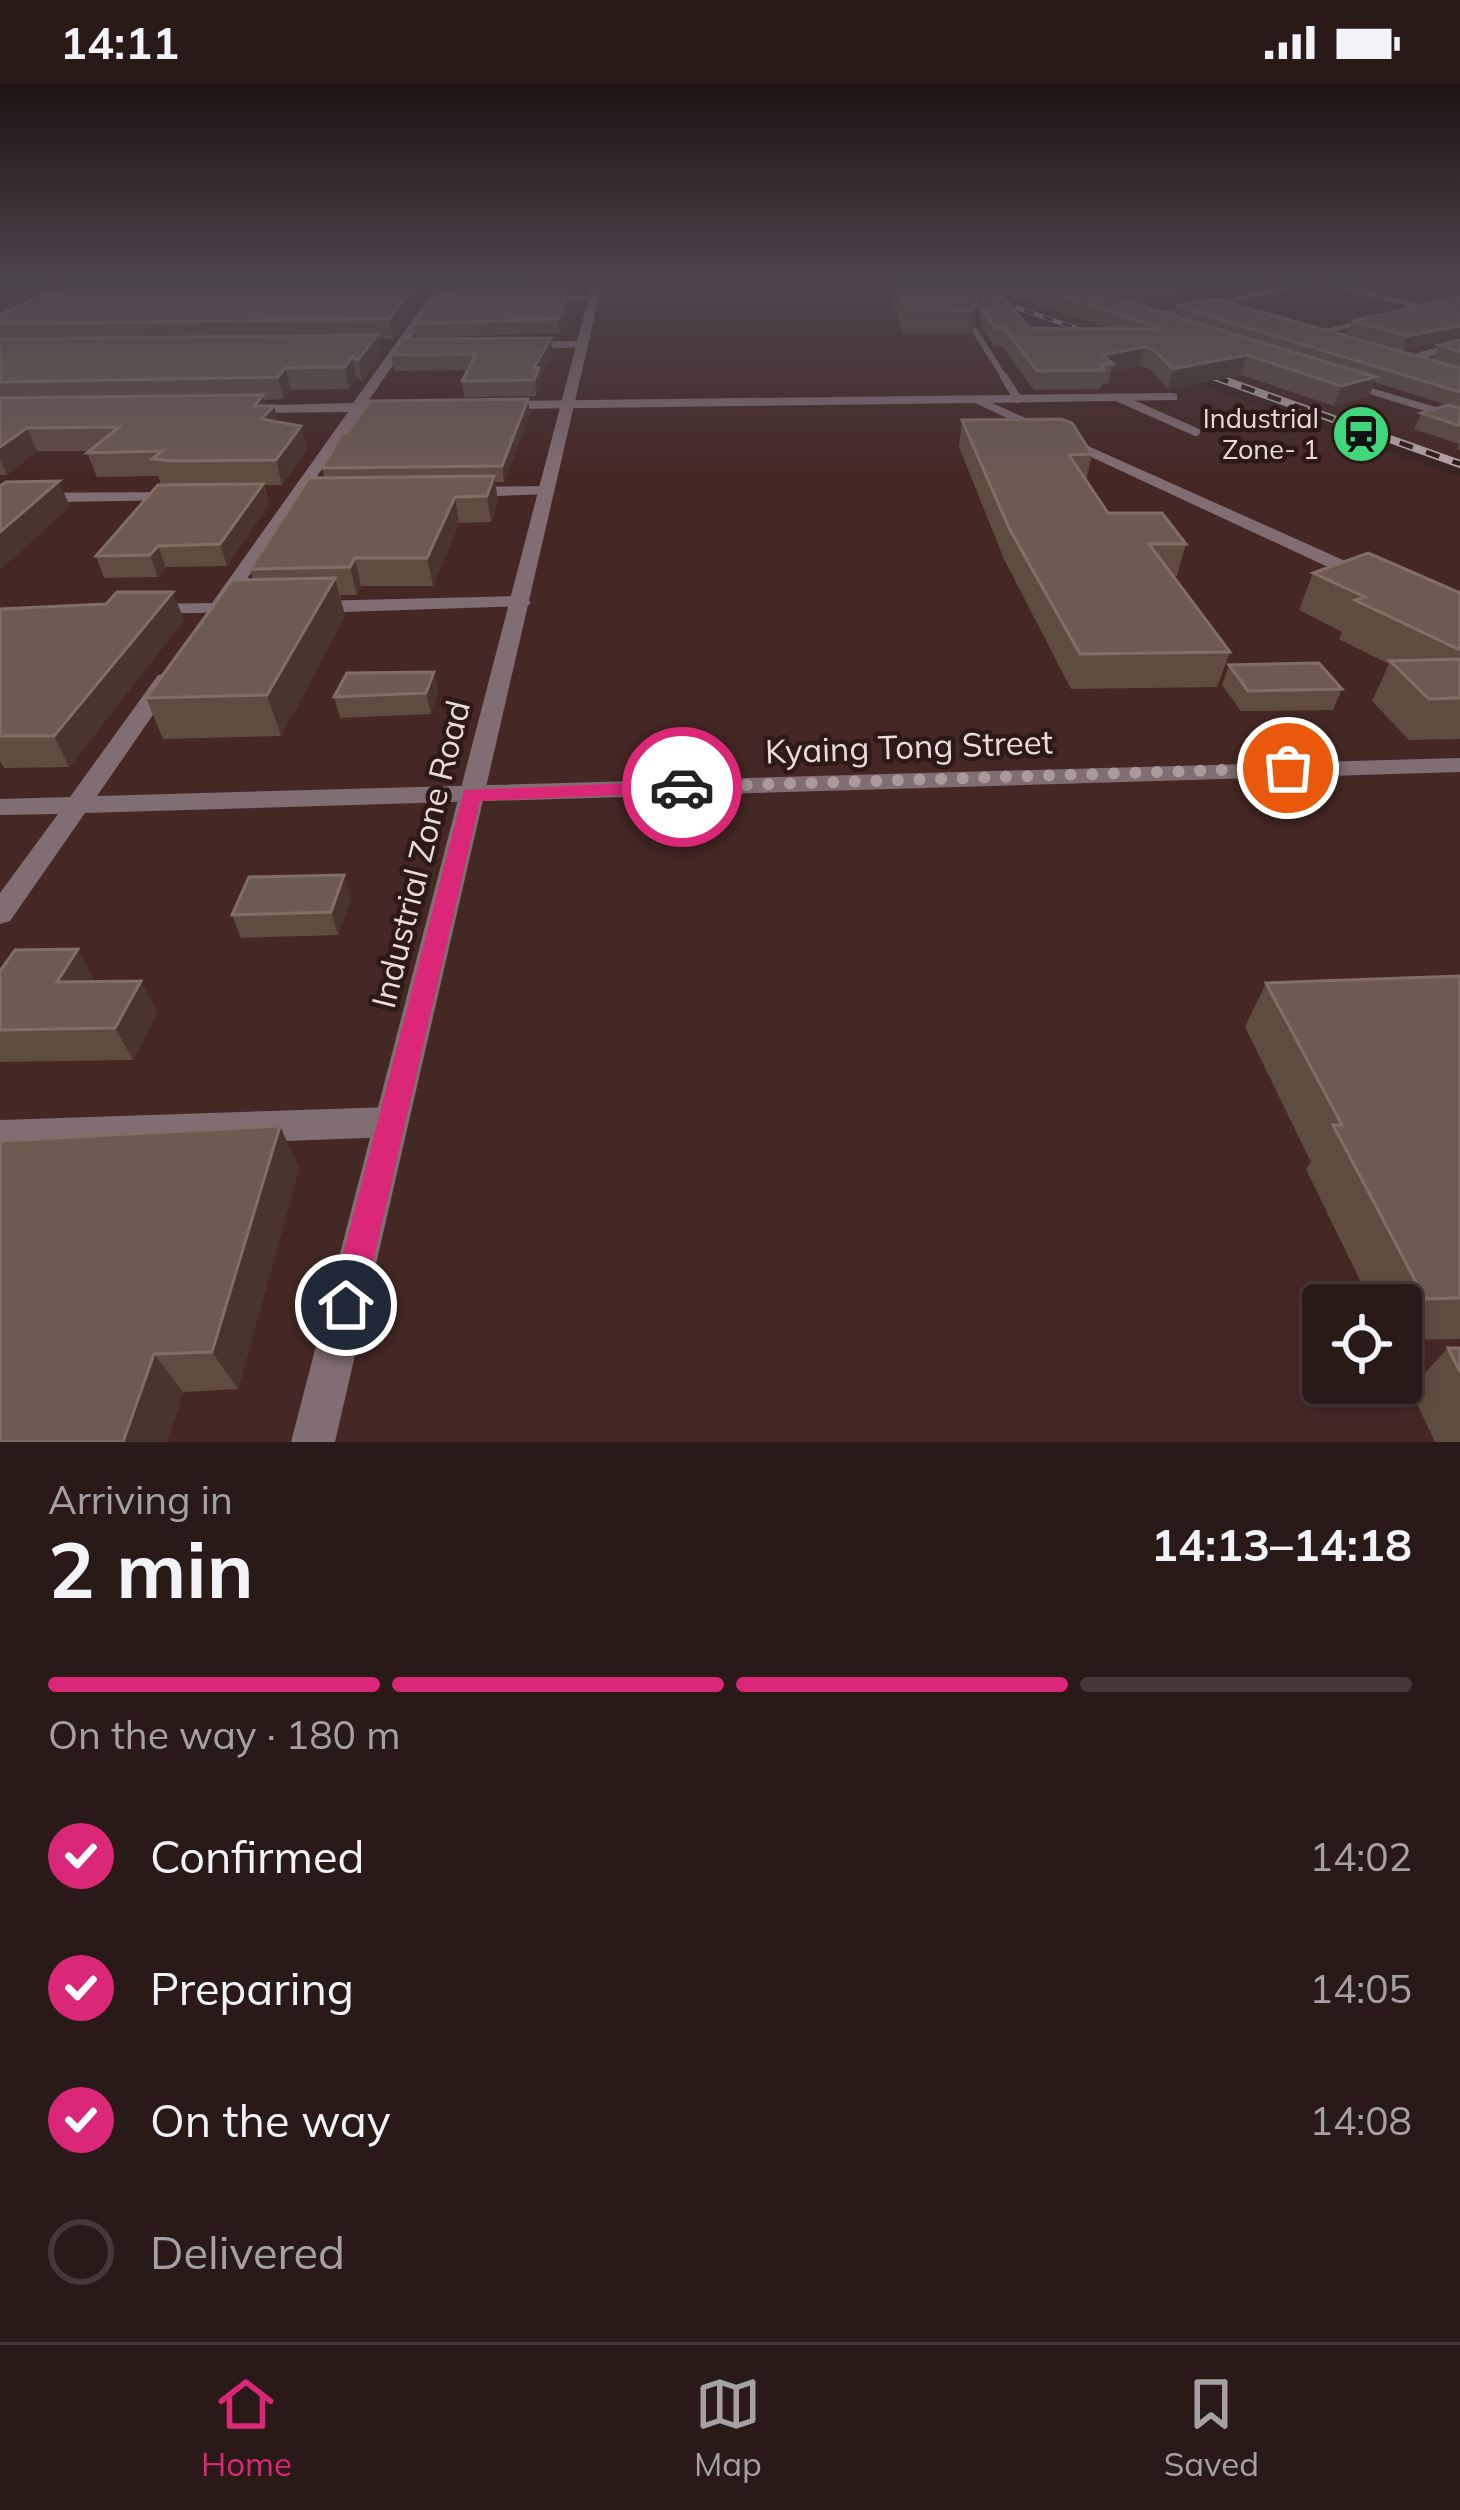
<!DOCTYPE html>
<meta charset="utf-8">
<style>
:root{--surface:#291a18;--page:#312321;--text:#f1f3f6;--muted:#a5a1a2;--line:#453837;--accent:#db2777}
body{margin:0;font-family:Mulish,sans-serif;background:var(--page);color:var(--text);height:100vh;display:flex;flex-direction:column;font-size:45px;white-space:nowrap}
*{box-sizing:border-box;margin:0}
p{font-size:39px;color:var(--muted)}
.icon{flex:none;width:66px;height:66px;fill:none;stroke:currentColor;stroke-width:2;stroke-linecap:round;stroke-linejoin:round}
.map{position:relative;height:1358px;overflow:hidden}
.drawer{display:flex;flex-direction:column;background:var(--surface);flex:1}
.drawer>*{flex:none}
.buttons{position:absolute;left:1302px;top:1200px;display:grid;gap:24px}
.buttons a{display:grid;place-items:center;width:120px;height:120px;border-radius:12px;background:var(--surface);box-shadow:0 6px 18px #0003,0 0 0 3px var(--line);font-size:60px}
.pin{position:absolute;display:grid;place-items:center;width:102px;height:102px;color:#fff;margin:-51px;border:6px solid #fff;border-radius:50%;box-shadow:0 3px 12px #0007}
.courier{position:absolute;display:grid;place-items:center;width:120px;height:120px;margin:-60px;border:9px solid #db2777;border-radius:50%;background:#fff;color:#222;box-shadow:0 3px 15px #0007}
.summary em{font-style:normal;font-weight:700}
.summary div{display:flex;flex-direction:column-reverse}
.summary{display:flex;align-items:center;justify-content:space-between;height:204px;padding:0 48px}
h1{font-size:78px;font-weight:700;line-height:90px}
.bar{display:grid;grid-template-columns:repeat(4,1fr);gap:18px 12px;align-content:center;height:144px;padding:0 48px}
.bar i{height:15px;border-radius:9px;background:var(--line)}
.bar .current{background:var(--accent)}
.bar p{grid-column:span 4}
ol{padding:0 48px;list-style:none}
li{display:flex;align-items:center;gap:36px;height:132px}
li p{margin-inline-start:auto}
li .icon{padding:12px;border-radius:50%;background:var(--accent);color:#fff;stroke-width:4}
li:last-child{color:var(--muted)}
li i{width:66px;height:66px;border:6px solid var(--line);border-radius:50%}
.status{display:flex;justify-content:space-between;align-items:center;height:84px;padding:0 60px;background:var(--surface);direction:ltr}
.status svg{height:33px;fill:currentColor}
.tabs{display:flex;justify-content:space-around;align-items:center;height:168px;border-top:3px solid var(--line);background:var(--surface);font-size:33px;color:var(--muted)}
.tabs a{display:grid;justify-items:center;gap:6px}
.tabs .current{color:var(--accent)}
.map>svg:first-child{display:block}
.built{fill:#442824;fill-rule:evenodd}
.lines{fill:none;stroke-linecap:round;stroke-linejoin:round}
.service-far1{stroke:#816e72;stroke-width:6}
.service{stroke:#816e72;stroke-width:8}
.minor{fill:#816e72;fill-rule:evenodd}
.tertiary{fill:#816e72;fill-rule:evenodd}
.rail-far1-casing{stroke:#b7a8a5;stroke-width:4.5}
.rail-casing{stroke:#b7a8a5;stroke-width:8}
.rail-far1{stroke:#2d1916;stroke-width:3;stroke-dasharray:10;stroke-linecap:butt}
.rail{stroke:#2d1916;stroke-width:4.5;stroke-dasharray:14;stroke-linecap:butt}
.wall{fill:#5e4c41;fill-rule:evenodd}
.shaded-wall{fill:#48352d}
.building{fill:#6d5b52;stroke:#816f67;stroke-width:3}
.route{fill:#db2777}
.done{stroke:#ab9b98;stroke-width:12;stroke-dasharray:0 21.6}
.labels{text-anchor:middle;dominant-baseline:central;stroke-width:9;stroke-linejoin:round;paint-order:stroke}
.far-poi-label{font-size:27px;fill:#e9dbd9;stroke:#2d1916;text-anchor:end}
.street-label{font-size:33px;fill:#e9dbd9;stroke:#2d1916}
</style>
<div class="status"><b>14:11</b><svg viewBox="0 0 49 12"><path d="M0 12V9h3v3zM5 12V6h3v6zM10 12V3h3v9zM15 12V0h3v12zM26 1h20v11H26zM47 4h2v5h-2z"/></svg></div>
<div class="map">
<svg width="1460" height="1358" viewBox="0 0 1460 1358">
<rect width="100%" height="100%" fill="#372320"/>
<!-- built -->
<path class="built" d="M0 200H918L1460 393V1358H0ZM1323 1221H1401V1299H1323Z
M949 200H1460V380Z"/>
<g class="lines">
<!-- service-far1 -->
<path class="service-far1" d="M975 247 1006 296"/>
<!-- service -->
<path class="service" d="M1004 293 1018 315
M1119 314 1196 348"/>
<!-- minor -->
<path class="minor" d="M78 200H90L0 251V243Z
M1111 200H1131L1069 213 1064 210Z
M1299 200H1318L1142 236 1137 233Z
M1320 200H1336L1433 224 1428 227Z
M536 212H593L598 215 532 217Z
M427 216 436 218 367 319H394L401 323 394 327 361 328 231 518 245 520V528L139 530V522L146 520 212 519 348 328 242 329 235 325 237 322 353 319Z
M1382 231 1386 236 1314 252 1308 249Z
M581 257 585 263 518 266 512 262 518 258Z
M1460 257V265L1402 279 1396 275Z
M1172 309 1177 310V316L992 319 1372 489V497H1358L975 319 500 325 493 321 500 317Z
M547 402 555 407 553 410 464 413 456 408 464 403Z
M184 408V414L178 416 0 419V409Z
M521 512 531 518 528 522 314 529 304 523 314 517Z
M166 590 177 596 97 712 1460 674V688L85 729 10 837 0 840V809L58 730 0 731V715L70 713 158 591Z
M391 1023 403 1027 408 1038 403 1049 391 1053 0 1068V1036Z"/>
<!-- tertiary -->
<path class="tertiary" d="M592 200H602L335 1358H291Z
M1337 294 1460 330V338L1337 300Z"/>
<!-- rail-far1 casing -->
<g class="rail-far1-casing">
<path id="rail-far1" d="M949 200 1107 255
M1186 283 1224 296"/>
</g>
<!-- rail casing -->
<g class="rail-casing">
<path id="rail" d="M1215 293 1460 380"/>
</g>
<!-- rail-far1 -->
<use href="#rail-far1" class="rail-far1"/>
<!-- rail -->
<use href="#rail" class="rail"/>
</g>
<!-- wall -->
<path class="wall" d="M0 200H46L49 209H79L76 200H536L535 207H568L569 220 559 249 416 254 413 240 504 208 412 209 415 225 393 255H378L381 272 362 297 357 294 349 305 291 306 284 315 265 316 266 322 278 338 301 342 307 365 282 401H264L269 420 227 482 166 483 158 493 104 494 96 472 171 401 161 400 158 392 97 393 87 369 89 367H37L7 391H0ZM43 210 17 223 13 213Z
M892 200H968L976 213 977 205 982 201 978 200H1269L1152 225 1174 232 1176 222 1433 276 1439 261 1460 256V366L1457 365 1459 360 1414 345 1421 329 1447 321 1374 298 1369 313 1334 322 1241 291 1168 305 1150 285 1139 282 1111 287 1108 300H1102L1100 305 1034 306 1002 262H994L981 243 982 233 976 224 974 240 968 250H904L891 216ZM1101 200 1099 209 1078 203ZM998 207 1106 244H1029Z
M1460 213V254L1402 266 1347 250 1352 237Z
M553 270 540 293 541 300 536 312 464 313 462 297 467 286 394 287 391 271Z
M530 330 504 398H495L498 417 491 438 459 439 433 502H361L357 511H340L345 532 281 652 163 655 146 614 253 496 250 485 324 394 322 384Z
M962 336 1092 370 1086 397 1108 429 1186 460 1177 492H1173L1230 568 1217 603 1071 605 1004 475 959 363Z
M1313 489 1460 509V655L1409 656 1372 617 1389 580 1339 555 1342 548 1299 526Z
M0 525 184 536 69 683 4 684 0 677Z
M1229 581 1342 605 1333 626 1241 627 1222 601Z
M434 588 438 608 431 630 340 634 334 613Z
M351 813 338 851 241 854 232 831Z
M0 887 95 896 94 897 157 928 133 976 0 978Z
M1460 892V1255L1401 1256V1221H1372L1306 1085 1311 1078 1245 943 1266 899Z
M299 1084 238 1305 183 1308 167 1358H0Z
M1448 1264H1460V1358H1435L1410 1305Z"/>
<!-- shaded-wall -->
<path class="shaded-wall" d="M0 200H46L50 210 13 213 19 227 0 238Z
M1198 200H1269L1146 227 1150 210Z
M412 206 415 225 393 255 389 235Z
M568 207 569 220 559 249 558 235Z
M977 216 974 240 968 250 972 226Z
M1460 242V254L1402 266 1407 252Z
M377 251 381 272 362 297 358 276Z
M551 254 553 270 540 293 541 300 536 312 534 284Z
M1144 263 1139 282 1111 287 1113 280 1103 271Z
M1247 271 1241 291 1168 305 1173 285Z
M352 273 357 294 349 305 345 283Z
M285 284 291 306 284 315 278 293Z
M1376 293 1369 313 1334 322 1341 302Z
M263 311 268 327 274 322 280 345 267 358 254 322Z
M528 315 530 330 504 398 502 382Z
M301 342 307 365 282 401 276 376Z
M27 344 37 367 7 391 0 376V363Z
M494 392 498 417 491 438 487 412Z
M59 397 70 423 0 486V448Z
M263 400 269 420 227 482 220 460Z
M455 413 459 439 433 502 427 474Z
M158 462 166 483 158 493 150 471Z
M355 474 361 502 357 511 350 483Z
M335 494 345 532 281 652 267 611Z
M173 508 184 536 69 683 54 652Z
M434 588 438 608 431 630 426 609Z
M344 791 351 813 338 851 331 828Z
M78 865 95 896 75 929 57 898Z
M141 897 157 928 133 976 115 944Z
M280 1042 299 1084 238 1305 212 1268Z
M154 1270 183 1308 167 1358H123Z"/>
<!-- building -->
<path class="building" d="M896 200H968L977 216 972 226 906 225Z
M984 200H992L1029 244 1163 245 1027 200H1068L1376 293 1341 302 1247 271 1173 285 1154 266 1144 263 1103 271 1113 280H1100L1105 286 1037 287 1004 244H996L983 225H991L977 205Z
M1116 200H1198L1150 210Z
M412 206 389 235 0 240V231L46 209Z
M568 207 558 235 413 240 435 210Z
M1460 213V242L1407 252 1352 237Z
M1216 215 1460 284V308L1176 222Z
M377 251 358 276 352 273 345 283 285 284 278 293 0 298V255Z
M551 254 534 284H539L534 296 462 297 476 270 391 271 403 255Z
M1460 256V268L1439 261Z
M263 311 254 322H274L261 335 301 342 276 376 172 377 152 375 162 367 87 369 119 343 27 344 0 363V314Z
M528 315 502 382 322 384 342 349H347L370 317Z
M1448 321 1460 324V342L1421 329Z
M1061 335 1072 339 1092 370 1069 371 1108 429H1162L1186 460H1149L1230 568 1080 570 1009 444 962 336Z
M494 392 487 412 455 413 427 474H355L350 483 250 485 309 394Z
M59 397 0 448V402L6 398Z
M263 400 220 460 158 462 150 471 96 472 158 401Z
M1368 469 1460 509V566L1355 516 1365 513 1313 489Z
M335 494 267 611 146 614 232 496Z
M117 508H173L54 652H0V525L106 520Z
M1460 575V614L1429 615 1390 577Z
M1319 579 1342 605 1248 607 1229 581Z
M434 588 426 609 334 613 347 589Z
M344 791 331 828 232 831 249 793Z
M78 865 57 898 141 897 115 944 0 946V887L15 866Z
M1460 892V1214L1425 1215 1333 1041H1342L1266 899Z
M280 1042 212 1268 154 1270 123 1358H0V1057Z
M1448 1264H1460V1288Z"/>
<!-- sky -->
<linearGradient id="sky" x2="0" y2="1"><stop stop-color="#1e1312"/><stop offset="0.51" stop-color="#4d454e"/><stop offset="1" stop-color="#4d454e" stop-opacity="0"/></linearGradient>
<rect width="1460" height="390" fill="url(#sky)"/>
<!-- route -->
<path class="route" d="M682 697 689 699V708L480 717 363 1221 358 1232 346 1237 335 1232 330 1221 464 706Z"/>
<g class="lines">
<!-- done -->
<path class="done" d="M682 703 1288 684"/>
</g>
<!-- icons -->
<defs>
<g id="station-disc" transform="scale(3)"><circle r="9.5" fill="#40d77c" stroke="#2d1916"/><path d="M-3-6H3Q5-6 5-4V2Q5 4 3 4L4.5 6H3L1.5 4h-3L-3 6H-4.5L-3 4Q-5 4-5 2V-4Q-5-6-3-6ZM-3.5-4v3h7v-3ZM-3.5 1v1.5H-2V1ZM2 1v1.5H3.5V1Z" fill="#111"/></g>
</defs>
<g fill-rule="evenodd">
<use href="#station-disc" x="1361" y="350"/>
</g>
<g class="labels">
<!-- far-poi labels -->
<g class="far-poi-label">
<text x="1319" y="334">Industrial<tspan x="1319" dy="31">Zone- 1</tspan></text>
</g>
<!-- street labels -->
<g class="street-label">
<text transform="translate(909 662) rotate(-2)">Kyaing Tong Street</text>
<text transform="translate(420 770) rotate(-76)">Industrial Zone Road</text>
</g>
</g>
</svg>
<div class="buttons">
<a><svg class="icon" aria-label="locate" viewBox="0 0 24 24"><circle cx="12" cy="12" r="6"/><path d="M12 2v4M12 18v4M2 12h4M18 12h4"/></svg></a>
</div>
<div class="pin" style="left:1288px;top:684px;background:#ea580c"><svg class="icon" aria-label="bag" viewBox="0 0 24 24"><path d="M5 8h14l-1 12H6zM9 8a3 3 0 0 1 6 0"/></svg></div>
<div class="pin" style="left:346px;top:1221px;background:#1f2937"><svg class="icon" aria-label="home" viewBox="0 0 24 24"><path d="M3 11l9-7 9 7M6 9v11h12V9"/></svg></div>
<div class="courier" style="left:682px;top:703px"><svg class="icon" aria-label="car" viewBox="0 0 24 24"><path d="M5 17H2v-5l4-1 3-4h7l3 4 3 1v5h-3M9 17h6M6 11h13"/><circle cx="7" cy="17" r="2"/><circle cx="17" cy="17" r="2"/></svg></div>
</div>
<section class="drawer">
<div class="summary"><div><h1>2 min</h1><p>Arriving in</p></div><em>14:13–14:18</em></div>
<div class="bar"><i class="current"></i><i class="current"></i><i class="current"></i><i></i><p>On the way · 180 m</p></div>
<ol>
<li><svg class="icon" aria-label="check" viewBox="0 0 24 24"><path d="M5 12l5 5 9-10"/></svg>Confirmed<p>14:02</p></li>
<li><svg class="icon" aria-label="check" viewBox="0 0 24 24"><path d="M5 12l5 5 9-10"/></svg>Preparing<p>14:05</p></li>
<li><svg class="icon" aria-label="check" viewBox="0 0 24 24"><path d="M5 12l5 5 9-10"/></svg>On the way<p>14:08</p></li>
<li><i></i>Delivered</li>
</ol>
</section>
<nav class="tabs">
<a class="current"><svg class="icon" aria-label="home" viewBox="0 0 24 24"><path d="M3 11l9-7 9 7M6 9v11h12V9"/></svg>Home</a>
<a><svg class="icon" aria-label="map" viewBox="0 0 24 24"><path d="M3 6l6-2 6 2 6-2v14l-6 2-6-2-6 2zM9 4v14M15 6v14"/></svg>Map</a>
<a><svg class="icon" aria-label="saved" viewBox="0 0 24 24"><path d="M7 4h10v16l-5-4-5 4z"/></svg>Saved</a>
</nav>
